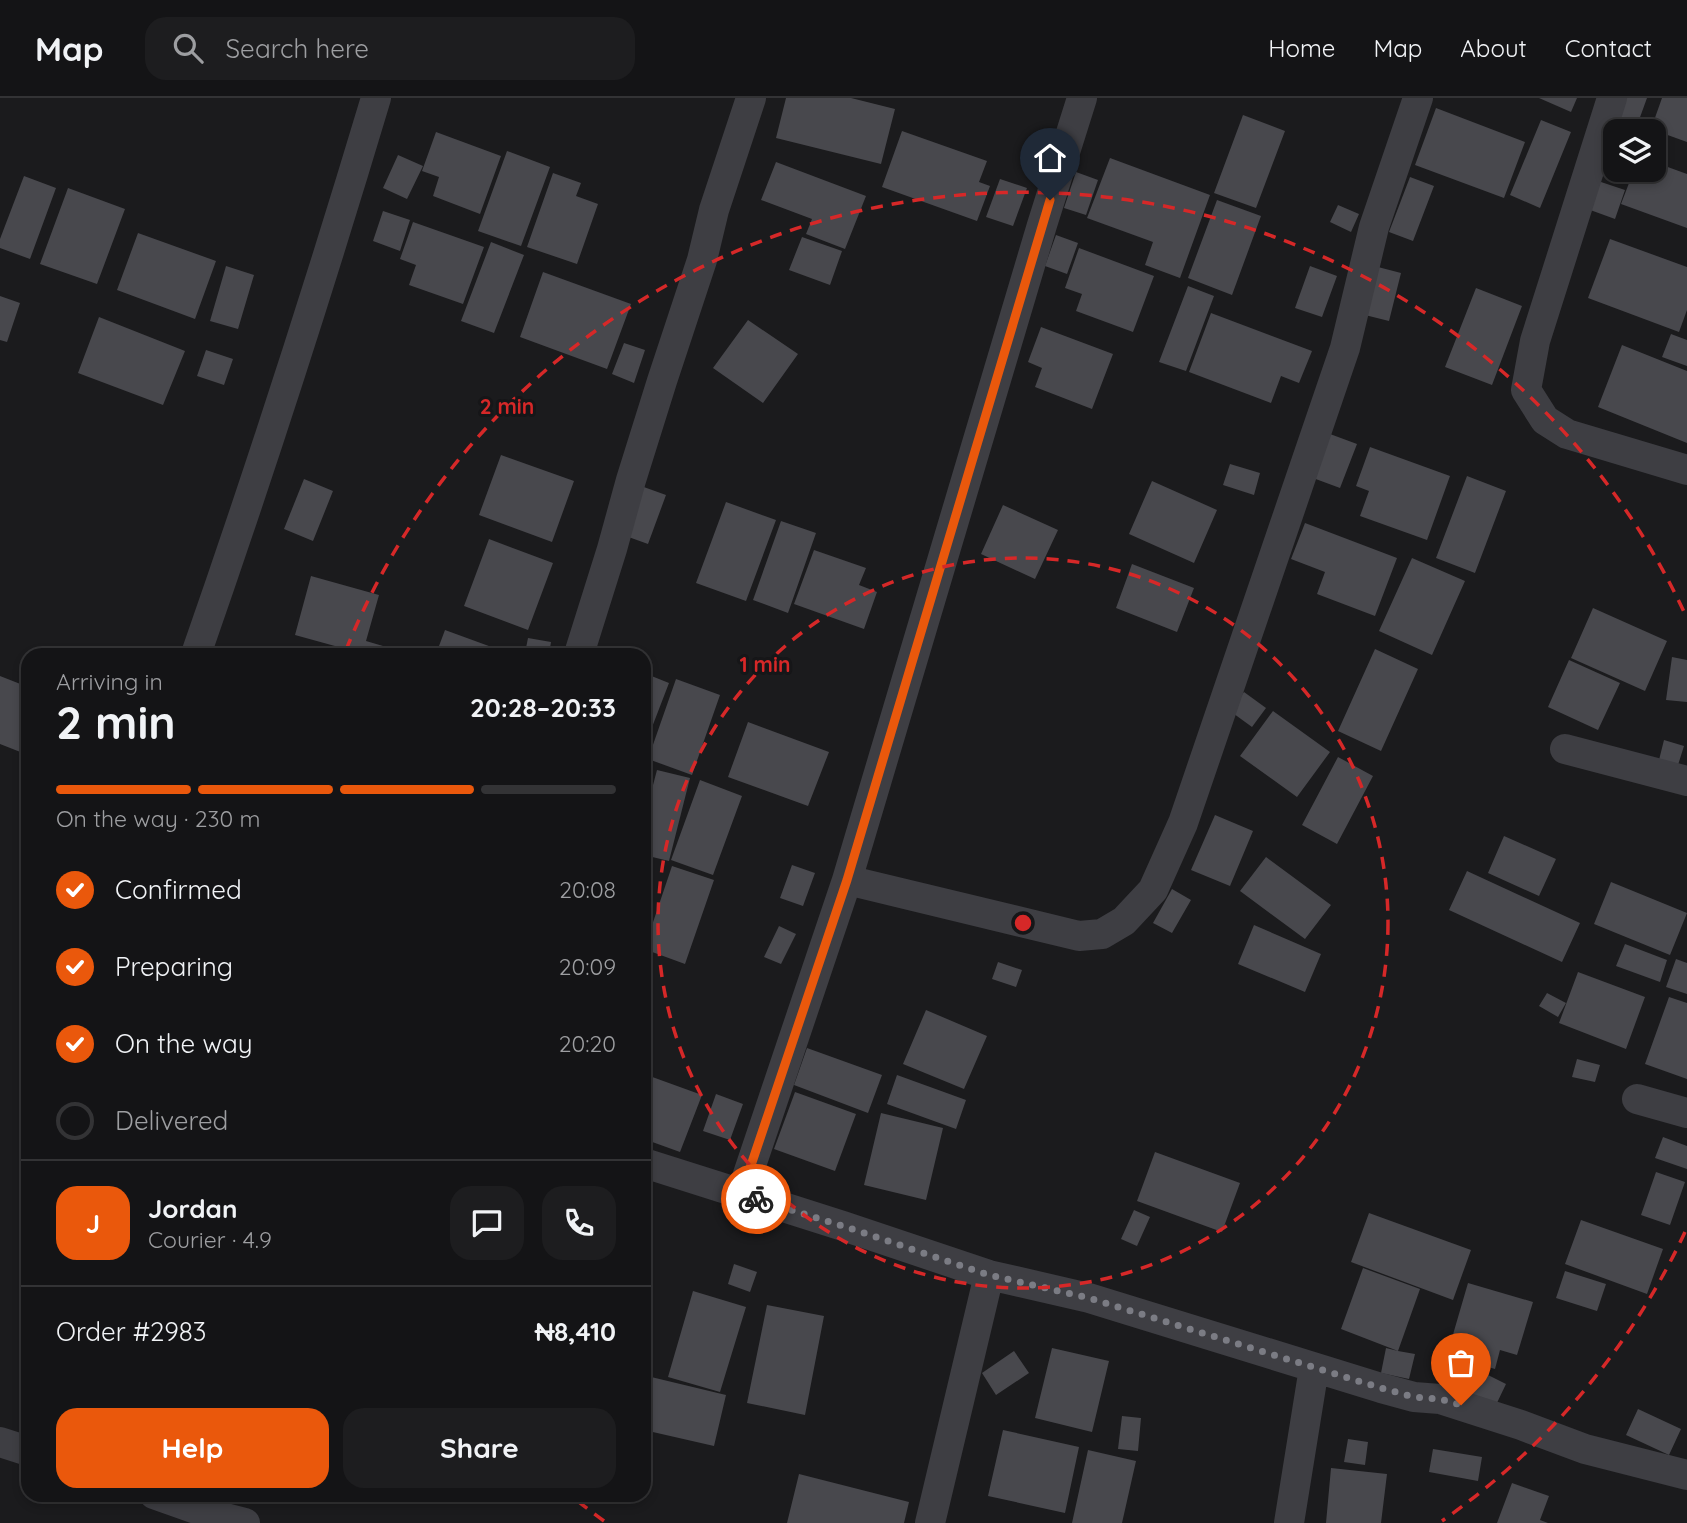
<!DOCTYPE html>
<meta charset="utf-8">
<style>
:root{--surface:#141416;--page:#1d1d1f;--text:#f1f3f6;--muted:#9d9ea1;--line:#333335;--accent:#ea580c}
body{margin:0;font-family:Quicksand,sans-serif;background:var(--page);color:var(--text);height:100vh;display:flex;flex-direction:column;font-size:26px;white-space:nowrap}
*{box-sizing:border-box;margin:0}
p{font-size:23px;color:var(--muted)}
.icon{flex:none;width:38px;height:38px;fill:none;stroke:currentColor;stroke-width:2;stroke-linecap:round;stroke-linejoin:round}
.map{position:relative;flex:1;overflow:hidden}
.side{position:absolute;left:21px;top:550px;width:630px;height:854px;display:flex;flex-direction:column;background:var(--surface);border-radius:21px;box-shadow:0 4px 10px #0003,0 0 0 2px var(--line)}
.side>*{flex:none}
.buttons{position:absolute;left:1603px;top:21px;display:grid;gap:14px}
.buttons a{display:grid;place-items:center;width:63px;height:63px;border-radius:14px;background:var(--surface);box-shadow:0 4px 10px #0003,0 0 0 2px var(--line);font-size:35px}
.pin{position:absolute;display:grid;place-items:center;width:60px;height:60px;color:#fff;margin:-72px -30px;border-radius:50% 50% 50% 0;rotate:-45deg;box-shadow:0 0 7px #0007}
.pin .icon{rotate:45deg}
.courier{position:absolute;display:grid;place-items:center;width:70px;height:70px;margin:-35px;border:5px solid #ea580c;border-radius:50%;background:#fff;color:#222;box-shadow:0 2px 9px #0007}
.summary em{font-style:normal;font-weight:700}
.summary div{display:flex;flex-direction:column-reverse}
.summary{display:flex;align-items:center;justify-content:space-between;height:119px;padding:0 35px}
h1{font-size:46px;font-weight:700;line-height:52px}
.bar{display:grid;grid-template-columns:repeat(4,1fr);gap:10px 7px;align-content:center;height:84px;padding:0 35px}
.bar i{height:9px;border-radius:5px;background:var(--line)}
.bar .selected{background:var(--accent)}
.bar p{grid-column:span 4}
.line{display:flex;align-items:center;gap:18px;padding:0 35px;border-top:2px solid var(--line)}
.line div{flex:1}
.round{display:grid;place-items:center;flex:none;width:74px;height:74px;border-radius:21px;background:var(--page)}
ol{padding:0 35px;list-style:none}
li{display:flex;align-items:center;gap:21px;height:77px}
li p{margin-inline-start:auto}
li .icon{padding:7px;border-radius:50%;background:var(--accent);color:#fff;stroke-width:4}
li:last-child{color:var(--muted)}
li i{width:38px;height:38px;border:4px solid var(--line);border-radius:50%}
.primary-button{display:flex;gap:14px;margin-top:auto;padding:14px 35px}
.primary-button a{flex:1;height:80px;border-radius:21px;background:var(--accent);color:#fff;font-size:28px;font-weight:700;line-height:80px;text-align:center}
.primary-button a+a{background:var(--page);color:var(--text)}
header{display:flex;align-items:center;gap:42px;box-sizing:border-box;height:98px;padding:0 35px;background:var(--surface);border-bottom:2px solid var(--line)}
header strong{font-size:33px}
nav{display:flex;gap:38px;margin-inline-start:auto;font-size:24px}
.search{width:490px;height:63px;background:var(--page);display:flex;align-items:center;gap:18px;box-sizing:border-box;padding:0 24px;border-radius:21px;color:var(--muted);font-size:26px}
.map>svg:first-child{display:block}
.building{fill:#48484d}
.lines{fill:none;stroke-linecap:round;stroke-linejoin:round}
.street{stroke:#3e3e43;stroke-width:30}
.done{stroke:#7b7c84;stroke-width:7;stroke-dasharray:0 12.6}
.route{stroke:#ea580c;stroke-width:9}
.ring{fill:none;stroke:#d62828;stroke-width:3.5;stroke-dasharray:12 9}
.centre{fill:#d62828;stroke:#161618;stroke-width:3.5}
.ring-label{font-size:21px;text-anchor:middle;font-weight:bold;fill:#d62828;stroke:#161618;stroke-width:6;stroke-linejoin:round;paint-order:stroke}
</style>
<header>
<strong>Map</strong>
<div class="search"><svg class="icon" aria-label="search" viewBox="0 0 24 24"><circle cx="10" cy="10" r="6"/><path d="M15 15l6 6"/></svg>Search here</div>
<nav><a>Home</a><a>Map</a><a>About</a><a>Contact</a></nav>
</header>
<div class="map">
<svg width="1687" height="1425" viewBox="0 0 1687 1425">
<rect width="100%" height="100%" fill="#1b1b1d"/>
<!-- building -->
<path class="building" d="M786 0H851L895 11 881 66 776 40Z
M1539 0H1577L1571 14Z
M1625 0H1647L1635 33H1626L1614 29Z
M1662 0H1687V44L1651 31Z
M1436 10 1525 44 1504 100 1415 67Z
M1243 17 1285 33 1256 110 1214 95Z
M1541 22 1571 34 1540 110 1510 97Z
M902 33 987 63 979 84 990 88 977 123 882 89Z
M436 34 501 58 480 116 433 98 439 79 422 73Z
M507 53 550 69 521 148 478 133Z
M398 57 423 68 407 101 383 90Z
M1110 60 1210 97 1180 180 1145 167 1153 144 1087 120Z
M776 64 866 98 845 151 806 136 812 121 761 102Z
M1654 64 1687 76V130L1621 106 1634 72H1654Z
M1076 74 1098 82 1086 117 1064 110Z
M553 75 581 85 576 98 598 106 577 166 527 149Z
M24 78 56 90 30 161 0 150V141Z
M1410 79 1434 88 1413 143 1389 134Z
M1000 81 1027 90 1013 128 986 119Z
M1592 81 1625 92 1615 121 1582 109Z
M68 90 125 111 97 186 40 166Z
M1217 102 1261 118 1232 197 1188 180Z
M1338 107 1359 116 1351 134 1330 124Z
M383 113 410 122 400 153 373 143Z
M413 124 484 149 463 206 409 187 416 167 400 161Z
M138 135 216 163 195 221 117 192Z
M1056 137 1078 145 1067 176 1045 168Z
M802 139 842 153 830 187 789 172Z
M1610 141 1687 169V212L1679 234 1588 200Z
M491 144 524 157 494 235 461 223Z
M1079 150 1154 178 1133 234 1076 213 1082 196 1065 190Z
M226 168 254 177 238 231 210 223Z
M1310 168 1337 178 1322 219 1295 210Z
M1378 169 1401 175 1389 223 1365 217Z
M543 174 631 206 607 271 520 239Z
M1188 188 1214 198 1186 273 1159 264Z
M1476 190 1522 208 1492 287 1445 269Z
M0 198 20 205 7 244 0 242Z
M1211 215 1312 253 1299 285 1281 278 1271 305 1189 274Z
M99 219 185 253 163 307 78 275Z
M748 222 798 256 763 305 713 270Z
M1041 229 1113 256 1092 311 1035 289 1042 270 1028 264Z
M1671 236 1687 242V268L1662 259Z
M624 245 645 252 634 285 612 276Z
M1622 247 1687 273V345L1598 309Z
M206 252 233 261 224 287 197 278Z
M1330 336 1357 346 1340 390 1313 380Z
M1370 349 1450 378 1427 442 1360 418 1369 393 1356 388Z
M501 357 574 383 552 444 479 417Z
M1230 366 1260 375 1254 397 1223 387Z
M1467 378 1506 393 1475 475 1436 460Z
M304 381 333 393 313 443 284 431Z
M1152 383 1217 412 1194 465 1129 436Z
M641 388 666 397 648 446 623 437Z
M726 404 776 422 746 503 696 485Z
M1003 407 1058 432 1035 481 981 456Z
M781 423 816 435 788 515 753 502Z
M1305 425 1397 460 1375 518 1317 496 1325 474 1291 461Z
M489 441 553 465 528 532 464 508Z
M814 452 866 470 859 487 877 494 864 531 794 506Z
M1412 460 1465 483 1432 557 1379 533Z
M1132 466 1194 490 1177 534 1116 510Z
M311 478 379 497 366 543 400 553 399 556H352L353 553 295 537Z
M1593 510 1667 543 1645 593 1571 560Z
M445 532 511 556H436Z
M528 540 551 544 549 556 525 555Z
M1375 551 1418 571 1381 653 1338 633Z
M1672 559 1687 562V604L1666 602Z
M1569 562 1620 585 1598 632 1548 609Z
M644 575 669 585 644 650Z
M0 578 28 589V657L0 646Z
M676 581 720 597 692 677 648 661Z
M1244 594 1266 610 1252 629 1230 613Z
M1273 613 1330 654 1297 699 1240 658Z
M748 624 829 654 808 708 728 679Z
M1664 642 1684 648 1678 667 1659 662Z
M1338 659 1373 678 1337 746 1302 727Z
M657 672 690 680 669 763 644 757V721Z
M700 682 742 698 713 777 671 762Z
M1215 717 1253 733 1230 788 1191 772Z
M1504 738 1556 761 1539 798 1488 775Z
M1266 759 1331 807 1305 841 1240 793Z
M792 767 815 775 803 808 780 800Z
M672 768 714 782 685 866 644 851Z
M1467 773 1580 825 1562 864 1449 812Z
M1611 784 1687 815 1670 857 1594 826Z
M1172 791 1191 802 1172 835 1153 825Z
M1254 827 1321 856 1305 894 1238 866Z
M779 828 796 836 781 866 764 859Z
M1625 846 1667 862 1660 884 1616 868Z
M1676 861 1687 865V896L1666 889Z
M998 864 1022 872 1016 889 992 881Z
M1578 874 1645 899 1626 951 1559 925Z
M1547 895 1566 905 1558 919 1539 908Z
M1669 899 1687 905V981L1645 966Z
M926 912 987 938 964 991 903 966Z
M807 950 882 977 868 1015 794 987Z
M1577 961 1600 967 1595 984 1572 979Z
M644 976 702 997 680 1054 644 1041Z
M897 977 966 1002 956 1031 887 1006Z
M795 994 856 1016 835 1073 774 1051Z
M716 996 743 1006 730 1042 703 1033Z
M881 1015 943 1030 926 1102 864 1087Z
M1663 1039 1687 1048V1071L1655 1060Z
M1155 1054 1240 1085 1222 1134 1137 1103Z
M1656 1074 1685 1084 1670 1127 1641 1117Z
M1134 1112 1150 1119 1137 1148 1121 1141Z
M1369 1115 1471 1152 1453 1202 1351 1164Z
M1581 1122 1663 1151 1647 1196 1565 1166Z
M734 1166 757 1174 750 1194 728 1186Z
M1363 1170 1420 1191 1398 1253 1415 1256 1409 1281 1381 1275 1386 1250 1398 1253 1341 1231Z
M1565 1173 1606 1186 1597 1213 1556 1200Z
M1468 1185 1533 1204 1517 1257 1500 1252 1495 1271 1447 1257Z
M693 1193 746 1209 720 1294 668 1279Z
M767 1207 824 1218 805 1317 747 1305Z
M1052 1250 1109 1263 1092 1334 1035 1320Z
M1014 1253 1029 1275 996 1297 982 1275Z
M1478 1272 1506 1286 1495 1309 1466 1295Z
M647 1278 726 1297 714 1348 644 1332V1292Z
M1638 1311 1681 1331 1669 1357 1626 1337Z
M1122 1318 1141 1320 1138 1353 1118 1351Z
M1003 1332 1079 1349 1065 1415 988 1398Z
M1348 1341 1368 1344 1365 1367 1344 1364Z
M1433 1351 1482 1359 1478 1383 1429 1374Z
M1088 1352 1136 1363 1122 1425H1072Z
M1331 1370 1387 1376 1381 1425H1326Z
M799 1376 909 1404 904 1425H787Z
M1512 1385 1549 1398 1540 1422 1548 1425H1497Z"/>
<g class="lines">
<!-- street -->
<path class="street" d="M1612 0 1535 243 1526 292 1545 322 1567 336 1687 372
M196 556C260 373 320 187 376 0
M579 556 612 451 631 382 662 283 702 162 714 112 751 0
M1565 651 1687 683
M847 782 1079 838 1102 836 1124 823 1153 792 1183 725 1345 250 1374 129 1418 0
M1637 1001 1687 1015
M644 1065 843 1128 989 1177 1089 1200 1381 1290 1414 1299 1440 1301 1521 1327 1585 1351 1687 1377
M741 1097 847 782 1042 127 1082 0
M0 1344 28 1353
M154 1396 210 1416 245 1425
M930 1425 989 1177
M1289 1425 1314 1270"/>
</g>
<g class="lines">
<!-- done -->
<path class="done" d="M756 1101 843 1128 989 1177 1089 1200 1381 1290 1414 1299 1440 1301 1461 1307"/>
<!-- route -->
<path class="route" d="M756 1101 741 1097 847 782 1050 102"/>
</g>
<!-- distance rings -->
<g class="ring">
<circle cx="1023" cy="825" r="365"/>
<path d="M1685 1134A730 730 0 0 1 1442 1423M604 1423A730 730 0 0 1 574 1400M346 552A730 730 0 0 1 1685 516"/>
</g>
<circle cx="1023" cy="825" r="10" class="centre"/>
<g class="ring-label">
<text x="507" y="316">2 min</text>
<text x="765" y="574">1 min</text>
</g>
</svg>
<div class="buttons">
<a><svg class="icon" aria-label="layers" viewBox="0 0 24 24"><path d="M12 4l9 5-9 5-9-5zM3 14l9 5 9-5"/></svg></a>
</div>
<div class="pin" style="left:1461px;top:1307px;background:#ea580c"><svg class="icon" aria-label="bag" viewBox="0 0 24 24"><path d="M5 8h14l-1 12H6zM9 8a3 3 0 0 1 6 0"/></svg></div>
<div class="pin" style="left:1050px;top:102px;background:#1f2937"><svg class="icon" aria-label="home" viewBox="0 0 24 24"><path d="M3 11l9-7 9 7M6 9v11h12V9"/></svg></div>
<div class="courier" style="left:756px;top:1101px"><svg class="icon" aria-label="bike" viewBox="0 0 24 24"><circle cx="6" cy="16" r="4"/><circle cx="18" cy="16" r="4"/><path d="M6 16l4-8h5l3 8M10 8l3 8H6M13 5h3"/></svg></div>
<section class="side">
<div class="summary"><div><h1>2 min</h1><p>Arriving in</p></div><em>20:28–20:33</em></div>
<div class="bar"><i class="selected"></i><i class="selected"></i><i class="selected"></i><i></i><p>On the way · 230 m</p></div>
<ol>
<li><svg class="icon" aria-label="check" viewBox="0 0 24 24"><path d="M5 12l5 5 9-10"/></svg>Confirmed<p>20:08</p></li>
<li><svg class="icon" aria-label="check" viewBox="0 0 24 24"><path d="M5 12l5 5 9-10"/></svg>Preparing<p>20:09</p></li>
<li><svg class="icon" aria-label="check" viewBox="0 0 24 24"><path d="M5 12l5 5 9-10"/></svg>On the way<p>20:20</p></li>
<li><i></i>Delivered</li>
</ol>
<div class="line" style="height:126px"><b class="round" style="background:var(--accent);color:#fff">J</b><div><b>Jordan</b><p>Courier · 4.9</p></div><a class="round"><svg class="icon" aria-label="chat" viewBox="0 0 24 24"><path d="M4 5h16v11H9l-5 4z"/></svg></a><a class="round"><svg class="icon" aria-label="phone" viewBox="0 0 24 24"><path d="M5 4h4l2 5-3 2q2 4 5 5l2-3 5 2v4C11 20 4 13 5 4z"/></svg></a></div>
<div class="line" style="height:91px"><div>Order #2983</div><b>₦8,410</b></div>
<div class="primary-button"><a>Help</a><a>Share</a></div>
</section>
</div>
